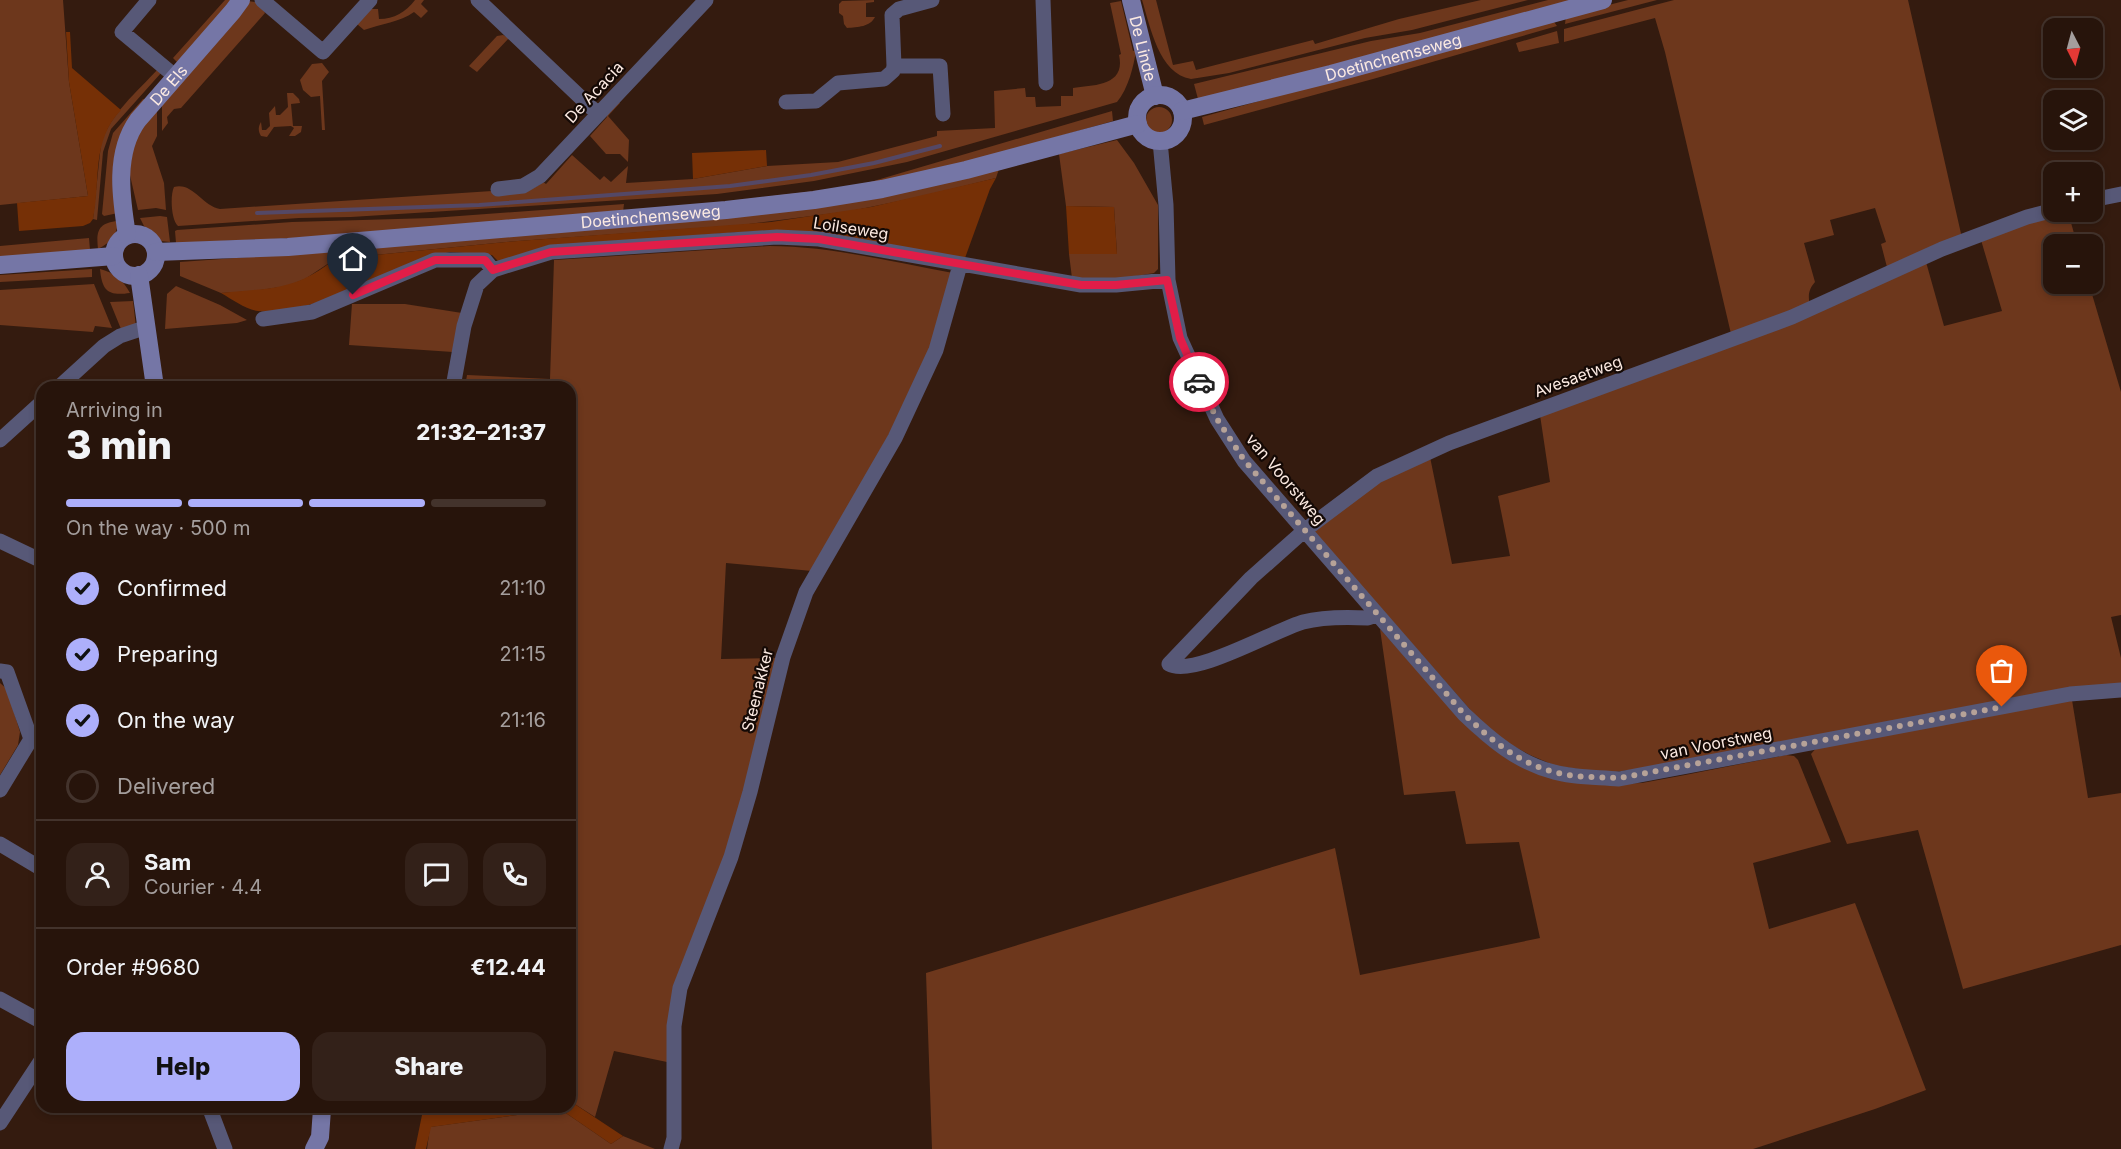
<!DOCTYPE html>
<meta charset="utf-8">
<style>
:root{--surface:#27140b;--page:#332119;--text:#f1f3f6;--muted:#a49e9d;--line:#43332c;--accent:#adaffb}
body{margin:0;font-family:Inter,sans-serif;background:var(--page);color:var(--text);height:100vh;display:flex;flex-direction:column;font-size:22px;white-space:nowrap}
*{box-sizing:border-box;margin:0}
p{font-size:20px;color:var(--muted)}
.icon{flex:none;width:33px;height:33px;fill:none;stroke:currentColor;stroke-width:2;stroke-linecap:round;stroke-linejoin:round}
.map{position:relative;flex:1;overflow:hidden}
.drawer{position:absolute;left:36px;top:381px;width:540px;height:732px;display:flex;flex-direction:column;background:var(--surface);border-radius:18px;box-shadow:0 3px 9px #0003,0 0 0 2px var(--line)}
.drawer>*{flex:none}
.needle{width:39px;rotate:174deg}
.tools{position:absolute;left:2043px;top:18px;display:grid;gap:12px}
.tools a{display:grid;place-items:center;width:60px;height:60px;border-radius:12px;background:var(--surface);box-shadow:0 3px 9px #0003,0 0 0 2px var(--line);font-size:30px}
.pin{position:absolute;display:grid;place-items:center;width:51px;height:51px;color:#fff;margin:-62px -26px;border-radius:50% 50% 50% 0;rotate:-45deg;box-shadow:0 0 6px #0007}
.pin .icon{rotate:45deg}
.courier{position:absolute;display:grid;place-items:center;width:60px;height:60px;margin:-30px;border:4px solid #e11d48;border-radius:50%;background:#fff;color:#222;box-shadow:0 2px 8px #0007}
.headline em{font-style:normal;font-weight:800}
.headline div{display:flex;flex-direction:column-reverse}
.headline{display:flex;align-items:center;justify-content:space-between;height:102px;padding:0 30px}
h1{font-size:39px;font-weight:800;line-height:45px}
.bar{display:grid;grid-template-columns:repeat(4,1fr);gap:9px 6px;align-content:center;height:72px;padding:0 30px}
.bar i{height:8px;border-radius:4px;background:var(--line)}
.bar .active{background:var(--accent)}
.bar p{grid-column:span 4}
.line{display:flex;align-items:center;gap:15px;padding:0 30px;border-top:2px solid var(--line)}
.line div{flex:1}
.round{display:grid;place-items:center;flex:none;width:63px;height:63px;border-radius:18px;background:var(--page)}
ol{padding:0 30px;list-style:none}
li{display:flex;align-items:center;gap:18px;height:66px}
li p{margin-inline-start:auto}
li .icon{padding:6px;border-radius:50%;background:var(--accent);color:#111;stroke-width:4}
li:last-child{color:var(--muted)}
li i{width:33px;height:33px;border:3px solid var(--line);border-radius:50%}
.button{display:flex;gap:12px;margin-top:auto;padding:12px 30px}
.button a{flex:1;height:69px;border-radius:18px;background:var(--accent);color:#111;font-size:24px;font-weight:800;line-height:69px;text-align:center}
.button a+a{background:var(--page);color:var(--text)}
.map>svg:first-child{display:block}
.green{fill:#6d371c}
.forest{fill:#763006}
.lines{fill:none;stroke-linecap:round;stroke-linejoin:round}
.stream{stroke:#544866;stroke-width:4}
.street{stroke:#575877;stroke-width:15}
.secondary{stroke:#7576a6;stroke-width:18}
.done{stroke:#b6a298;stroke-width:6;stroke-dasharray:0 10.8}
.route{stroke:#e11d48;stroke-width:8}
.labels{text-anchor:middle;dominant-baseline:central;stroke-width:4.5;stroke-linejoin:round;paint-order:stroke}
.street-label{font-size:16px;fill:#fceae2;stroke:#140905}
</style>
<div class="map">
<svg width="2121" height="1149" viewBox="0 0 2121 1149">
<rect width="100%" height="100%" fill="#341b0f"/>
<!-- green -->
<path class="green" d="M0 0H63L69 82 88 196 0 205Z
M225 0H235L179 64 173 58Z
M415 0H424L421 4 428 11 421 18 414 12C400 22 381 24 364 30L357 24 370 9H378L379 19C394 19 406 12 415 0Z
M874 0V2L866 3V17H875C870 27 858 27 847 28L844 24 843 16 839 13V4L842 1Z
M1142 0H1156L1173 65 1193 61 1196 70 1313 40 1315 44 1399 19 1481 0H1528L1412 30 1365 38 1229 73 1191 79C1159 74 1150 26 1142 0Z
M1548 0H1578L1343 64 1198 99 1194 84 1371 41 1420 33Z
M1628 0H1657L1565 24 1566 16Z
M1674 0H1908L1962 238 1888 271 1881 244 1886 242 1875 208 1830 220 1834 235 1804 243 1815 282C1808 290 1808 296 1810 306L1732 338 1665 52 1655 18 1564 42V29Z
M248 1 260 3 265 13 181 108 174 109 167 117 168 123 162 131V101Z
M1121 1 1133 51 1136 50C1134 66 1128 89 1117 102L907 162 814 181 717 194 351 217 299 218 178 226C171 220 170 195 174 187 193 182 202 206 220 209L492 191 493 194C511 193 528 194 543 182L546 184 572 155 600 180 604 176 611 182 628 166 626 183 693 179 767 166 838 162 937 136V131L995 128 994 91 1025 88 1026 97H1035L1036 107 1061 106V96H1073V88C1094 85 1126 86 1119 55L1121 54 1110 3Z
M1552 19 1557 26 1373 79 1204 125 1202 117Z
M1557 31 1559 43 1519 52 1516 43Z
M503 35 509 38 477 72 469 66 497 36Z
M322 63 329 72 322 81 325 130H322L320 96 311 97 303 90 300 80 312 64Z
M158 69 161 73 111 129 103 152 97 220 93 219 101 144C110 114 137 92 158 69Z
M287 93H293L299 99 300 103 291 104 293 126H302L301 132 295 136H289L294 128 291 126 274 127 267 137 261 136C258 131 258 127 261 122L262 130H266L270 126 269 113 275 106 276 115H280L288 107Z
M143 99 148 100 130 121 118 213 104 216 102 214 108 151 113 133Z
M617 101 620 103 608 116 629 140 628 162 620 154H606L590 136 607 117 605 114Z
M1146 120a13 13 0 1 1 26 0a13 13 0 1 1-26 0Z
M157 107V136L152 146 164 183 166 210 156 208 138 210 129 171 134 141Z
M1112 111 1113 121 954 166 860 185Z
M1117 140 1134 163 1158 205V269L1154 273 1107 281 1072 278 1069 254H1117L1114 207 1066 206 1059 154Z
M999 169 996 178 923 196 851 211 741 225 506 242 335 259 305 279 287 286 254 291 221 293 180 276V262L276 255Z
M624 204 623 212 340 236 176 243 175 231 177 230 292 222 432 218Z
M2068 212 2077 244H2054V284H2089L2121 392V615L2111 617 2121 658V684L1698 761 1607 773 1556 766 1530 755 1504 741 1481 722 1314 532 1368 488 1430 457 1452 564 1510 556 1498 496 1550 482 1540 415 1926 262 1944 326 2002 311 1981 240 2025 223Z
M160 216 167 217 170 242 160 241 144 226 140 218Z
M118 221C117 236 111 242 98 249 96 231 98 223 118 221Z
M89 238 90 250 0 259V246Z
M769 246C830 246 892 262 953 273L931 346 909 399 812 571 726 563 721 659 778 658 748 783 715 888 667 1062 614 1051 595 1117 570 1101V387H465L467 375 550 379 554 260Z
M92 269V277L0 282V275Z
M100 269C113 272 124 281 130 293 109 296 102 292 100 269Z
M94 284 112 328 95 326 93 332 0 325V290Z
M176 286 220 305 247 320 237 323 165 329 167 294Z
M133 301 137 336 123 334 110 302Z
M352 304H405L462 313 453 352 349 345Z
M1380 629 1477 736 1507 759 1614 784 1642 783 1685 775 1786 755 1794 756 1798 760 1831 842 1753 863 1769 929 1855 903 1926 1090 1875 1109 1753 1149H932L926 973 1335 848 1360 975 1540 938 1519 842 1466 844 1455 791 1404 795Z
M0 683 7 689 20 732 18 745 0 775Z
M2072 700 2088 798 2121 793V945L1963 989 1918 830 1847 844 1811 754 1818 746Z
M560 1109 611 1144 623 1136 655 1149H427L430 1127Z"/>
<!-- forest -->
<path class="forest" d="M66 32H70L72 68 121 110C91 141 101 180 93 219L90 223 83 226 19 231 17 203 88 196 69 82Z
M766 150 767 166 693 179 692 153Z
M996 178 990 189 965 258 764 231C675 235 586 246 498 261L492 255 450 252 437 255C394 272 302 318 258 311 245 309 233 300 221 293 270 288 295 291 335 259L506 242 771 222 871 207Z
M1066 206 1114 207 1117 254H1069Z
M570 1101 623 1136 611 1144 560 1109 431 1127 426 1149H415L422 1115 481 1107H570Z"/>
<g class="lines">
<!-- stream -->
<path class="stream" d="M257 213 479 205 730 186 811 175 874 163 940 146"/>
<!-- street -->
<path class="street" d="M149 0 122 32 176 77
M262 0 323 52 370 0
M478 0 598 114
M1043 0 1046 83
M894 66H940L943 114
M786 102 816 101 838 83 884 79 893 71 894 66 892 15 899 9 932 0
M1160 141 1166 205 1168 280 1180 338 1217 419 1244 461 1464 714C1490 739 1518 763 1554 772 1575 778 1598 777 1619 779L2070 694 2121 690
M498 189 523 186 540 176 706 0
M2092 200 2121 194
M263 319 312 312 435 260H485L493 270
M59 387 104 346 120 336 147 327
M453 387 464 326 477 285 493 270 551 252 777 237 819 239 1081 285H1116L1168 280
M0 440 42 402
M0 541 42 561
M1377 615 1368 618C1348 617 1322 617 1303 622 1275 630 1193 678 1169 664L1251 578 1305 530 1377 476 1449 443 1792 317 1942 249 2027 217 2054 210
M0 671 7 672 31 739
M0 790 31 739 42 735
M0 844 42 869
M0 999 42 1022
M211 1112 225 1149
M0 1123 42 1059
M671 1149 674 1138V1026L680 988 731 857 750 792 783 657 806 592 895 438 936 350 960 265"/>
<!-- secondary -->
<g class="secondary">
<path id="s1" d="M1131 0 1155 96"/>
<circle cx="1160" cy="118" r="23"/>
<path id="s2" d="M1182 111 1331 74 1603 0"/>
<circle cx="135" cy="255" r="21"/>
<path id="s3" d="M127 235C121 198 114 153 138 120L233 11 241 0"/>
<path id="s4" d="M156 252 288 247 726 210 814 200 882 189 966 170 1138 124"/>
<path d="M0 265 114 256"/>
<path d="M139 275 155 387"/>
<path d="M314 1149 320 1137 322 1109 326 1107"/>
</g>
</g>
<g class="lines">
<!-- done -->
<path class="done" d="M1199 382 1217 419 1244 460 1464 714C1490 739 1518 763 1554 772 1575 778 1598 777 1619 778L2002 707"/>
<!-- route -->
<path class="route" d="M353 295 435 260H485L493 270 551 252 777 237 819 239 1081 285H1116L1167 280 1180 338 1199 382"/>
</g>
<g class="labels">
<!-- street labels -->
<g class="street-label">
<text stroke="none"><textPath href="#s1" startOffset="50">De Linde</textPath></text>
<text stroke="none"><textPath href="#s2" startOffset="218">Doetinchemseweg</textPath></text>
<text stroke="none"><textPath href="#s3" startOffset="165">De Els</textPath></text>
<text transform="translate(594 92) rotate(-47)">De Acacia</text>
<text stroke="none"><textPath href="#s4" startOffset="496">Doetinchemseweg</textPath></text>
<text transform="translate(851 228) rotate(9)">Loilseweg</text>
<text transform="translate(1578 376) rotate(-20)">Avesaetweg</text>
<text transform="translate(1286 479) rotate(50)">van Voorstweg</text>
<text transform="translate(757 690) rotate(-76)">Steenakker</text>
<text transform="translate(1716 743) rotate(-11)">van Voorstweg</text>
</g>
</g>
</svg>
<div class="tools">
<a><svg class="needle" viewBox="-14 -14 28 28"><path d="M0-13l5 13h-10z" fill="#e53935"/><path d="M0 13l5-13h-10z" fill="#a49e9d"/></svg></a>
<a><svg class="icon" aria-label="layers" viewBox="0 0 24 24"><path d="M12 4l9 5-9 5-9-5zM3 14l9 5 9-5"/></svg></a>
<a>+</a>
<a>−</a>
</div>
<div class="pin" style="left:2002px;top:707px;background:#ea580c"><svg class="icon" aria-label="bag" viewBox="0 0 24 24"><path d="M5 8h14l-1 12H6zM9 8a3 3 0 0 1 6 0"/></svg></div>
<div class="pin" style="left:353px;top:295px;background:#1f2937"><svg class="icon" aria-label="home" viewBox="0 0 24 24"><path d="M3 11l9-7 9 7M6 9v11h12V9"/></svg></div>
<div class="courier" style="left:1199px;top:382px"><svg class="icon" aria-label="car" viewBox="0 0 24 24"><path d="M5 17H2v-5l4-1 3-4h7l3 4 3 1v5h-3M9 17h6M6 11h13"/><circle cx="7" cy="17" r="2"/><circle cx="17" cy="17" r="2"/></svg></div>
<section class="drawer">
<div class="headline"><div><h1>3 min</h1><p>Arriving in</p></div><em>21:32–21:37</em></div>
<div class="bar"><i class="active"></i><i class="active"></i><i class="active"></i><i></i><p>On the way · 500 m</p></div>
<ol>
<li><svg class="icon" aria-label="check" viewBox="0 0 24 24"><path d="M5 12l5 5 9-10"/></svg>Confirmed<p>21:10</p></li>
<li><svg class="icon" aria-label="check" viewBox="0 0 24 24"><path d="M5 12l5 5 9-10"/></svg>Preparing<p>21:15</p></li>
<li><svg class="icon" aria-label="check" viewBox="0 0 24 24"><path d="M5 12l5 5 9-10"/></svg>On the way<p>21:16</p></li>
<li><i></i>Delivered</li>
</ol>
<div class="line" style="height:108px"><a class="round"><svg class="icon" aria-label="person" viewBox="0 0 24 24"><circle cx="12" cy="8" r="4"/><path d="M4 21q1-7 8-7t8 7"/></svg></a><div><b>Sam</b><p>Courier · 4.4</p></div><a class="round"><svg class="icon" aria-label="chat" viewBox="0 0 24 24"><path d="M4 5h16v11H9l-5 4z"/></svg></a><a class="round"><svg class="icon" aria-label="phone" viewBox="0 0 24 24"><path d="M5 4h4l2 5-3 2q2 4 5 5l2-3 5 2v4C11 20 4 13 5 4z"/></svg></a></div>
<div class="line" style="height:78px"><div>Order #9680</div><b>€12.44</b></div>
<div class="button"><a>Help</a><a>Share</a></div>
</section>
</div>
